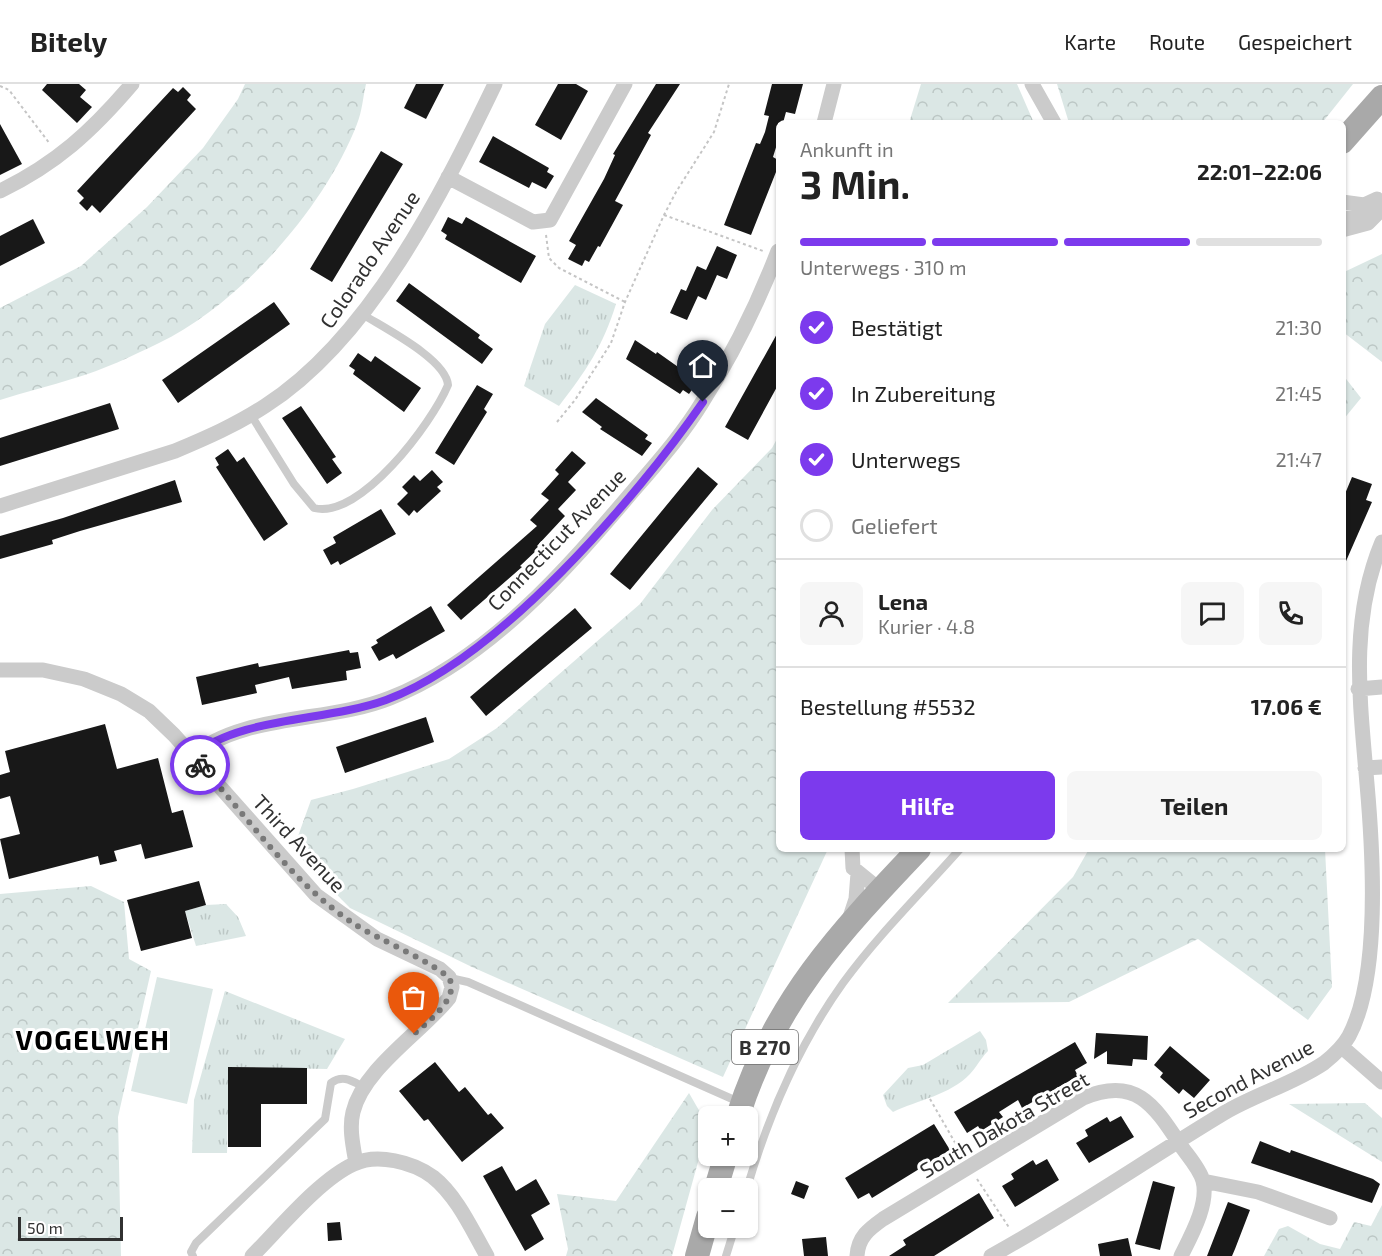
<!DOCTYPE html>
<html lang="de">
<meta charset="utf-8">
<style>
:root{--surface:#fff;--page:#f6f6f6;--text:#222;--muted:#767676;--line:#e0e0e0;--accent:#7c3aed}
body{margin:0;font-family:"Exo 2",sans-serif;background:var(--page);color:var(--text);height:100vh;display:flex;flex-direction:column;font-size:22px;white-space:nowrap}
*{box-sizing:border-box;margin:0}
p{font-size:20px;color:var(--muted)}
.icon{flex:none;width:33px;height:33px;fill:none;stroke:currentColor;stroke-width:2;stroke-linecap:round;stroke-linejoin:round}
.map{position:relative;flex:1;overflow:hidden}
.side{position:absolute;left:776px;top:36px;width:570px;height:732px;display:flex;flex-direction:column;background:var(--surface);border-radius:9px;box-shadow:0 2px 4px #0004}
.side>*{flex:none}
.buttons{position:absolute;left:698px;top:1022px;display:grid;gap:12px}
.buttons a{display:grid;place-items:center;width:60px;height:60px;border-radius:9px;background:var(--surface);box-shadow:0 2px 4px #0004;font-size:30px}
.scale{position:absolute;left:18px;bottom:15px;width:105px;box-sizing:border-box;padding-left:6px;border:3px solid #313131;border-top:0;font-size:16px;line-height:21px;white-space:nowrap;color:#313131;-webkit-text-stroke:4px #fff;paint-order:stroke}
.pin{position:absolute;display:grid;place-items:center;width:51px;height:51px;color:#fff;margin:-62px -26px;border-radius:50% 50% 50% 0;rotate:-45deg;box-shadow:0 0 6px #0007}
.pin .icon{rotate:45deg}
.courier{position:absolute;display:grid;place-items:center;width:60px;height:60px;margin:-30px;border:4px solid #7c3aed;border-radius:50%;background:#fff;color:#222;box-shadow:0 2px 8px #0007}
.summary em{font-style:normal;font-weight:700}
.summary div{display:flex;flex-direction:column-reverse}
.summary{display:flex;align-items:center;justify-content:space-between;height:102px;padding:0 24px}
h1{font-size:39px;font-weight:700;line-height:45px}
.bar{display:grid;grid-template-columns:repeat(4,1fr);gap:9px 6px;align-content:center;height:72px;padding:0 24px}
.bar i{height:8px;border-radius:4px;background:var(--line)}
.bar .active{background:var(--accent)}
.bar p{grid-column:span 4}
.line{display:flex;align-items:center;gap:15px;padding:0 24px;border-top:2px solid var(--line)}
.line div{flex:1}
.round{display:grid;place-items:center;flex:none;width:63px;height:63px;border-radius:9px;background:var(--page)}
ol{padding:0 24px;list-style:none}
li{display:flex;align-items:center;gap:18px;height:66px}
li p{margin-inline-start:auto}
li .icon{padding:6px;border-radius:50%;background:var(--accent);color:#fff;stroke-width:4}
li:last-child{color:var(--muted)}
li i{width:33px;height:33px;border:3px solid var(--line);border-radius:50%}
.primary-button{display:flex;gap:12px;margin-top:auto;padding:12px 24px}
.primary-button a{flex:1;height:69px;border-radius:9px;background:var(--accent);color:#fff;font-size:24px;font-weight:700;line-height:69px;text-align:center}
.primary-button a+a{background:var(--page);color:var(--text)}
header{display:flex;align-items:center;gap:36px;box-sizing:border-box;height:84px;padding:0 30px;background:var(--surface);border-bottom:2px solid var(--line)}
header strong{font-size:28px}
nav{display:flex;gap:33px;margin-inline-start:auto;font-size:21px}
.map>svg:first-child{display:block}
.grass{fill:url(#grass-tufts)}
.forest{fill:url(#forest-crowns)}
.garden{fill:#dbe7e5}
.building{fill:#181818}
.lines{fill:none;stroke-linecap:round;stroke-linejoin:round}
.path{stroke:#c5c5c5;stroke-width:2;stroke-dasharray:3 3;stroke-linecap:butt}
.lane{stroke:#cbcbcb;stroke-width:8}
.street{stroke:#cbcbcb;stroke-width:15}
.primary{stroke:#a9a9a9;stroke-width:24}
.done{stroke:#797979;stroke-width:6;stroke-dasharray:0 10.8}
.route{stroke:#7c3aed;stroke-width:8}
.labels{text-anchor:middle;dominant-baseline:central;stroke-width:6;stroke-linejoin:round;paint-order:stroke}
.shield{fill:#fff;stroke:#6f6f6f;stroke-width:1.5}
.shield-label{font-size:20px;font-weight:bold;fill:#313131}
.street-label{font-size:21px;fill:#313131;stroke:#fff}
.district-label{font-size:27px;font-weight:bold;letter-spacing:1.5px;fill:#000;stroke:#fff}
</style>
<header>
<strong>Bitely</strong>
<nav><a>Karte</a><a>Route</a><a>Gespeichert</a></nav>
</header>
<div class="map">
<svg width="1382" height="1172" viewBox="0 0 1382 1172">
<defs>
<pattern id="grass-tufts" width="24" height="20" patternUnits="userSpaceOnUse" patternTransform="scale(1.5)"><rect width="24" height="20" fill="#dbe7e5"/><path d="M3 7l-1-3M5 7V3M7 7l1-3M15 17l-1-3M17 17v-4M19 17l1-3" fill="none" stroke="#bcc7c5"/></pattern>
<pattern id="forest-crowns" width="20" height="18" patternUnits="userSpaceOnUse" patternTransform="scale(1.5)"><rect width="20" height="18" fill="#dbe7e5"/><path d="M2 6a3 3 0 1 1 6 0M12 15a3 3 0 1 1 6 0" fill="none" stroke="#bcc7c5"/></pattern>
</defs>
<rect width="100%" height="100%" fill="#fff"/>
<!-- grass -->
<path class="grass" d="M575 201 616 220C603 262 586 287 559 322L524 302 545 240Z
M226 820 238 833 246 852 196 862 185 827 206 821Z
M225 907 345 955 327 985 229 983 227 1069H192L194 1016Z
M980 947 986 956 988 967C980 975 976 984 970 990 950 1011 918 1016 893 1028L887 1022 883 1011 908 984 923 981Z"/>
<!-- forest -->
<path class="forest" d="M245 0H366C363 13 362 28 357 40 325 123 239 221 159 259 132 272 103 286 75 294 50 302 25 308 0 316V224L81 182 147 123 203 64 238 15Z
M921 0H1017L1034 39H909Z
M1057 0H1353L1322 39H1069Z
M1382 170V278L1343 248 1342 189Z
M1343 291 1361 314 1343 336H1342Z
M778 353V765H828L723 993 472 883 350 824 293 766 311 716 353 705 449 675 497 644 640 520 712 426 772 364Z
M1089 765H1325L1332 903 1308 936 1198 855 1069 918 948 919 1073 793Z
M91 802 124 818 129 875 151 887 118 1033 121 1172H0V810Z
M689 1009 708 1042 672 1172H566L568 1165 557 1110 616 1117Z
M1365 1019 1382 1034V1078L1289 1020Z
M1382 1121V1172H1264L1279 1145 1288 1142 1320 1160 1340 1165 1354 1138 1371 1142Z"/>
<!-- garden -->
<path class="garden" d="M157 893 213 905 187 1020 131 1007Z"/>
<!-- building -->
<path class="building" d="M47 0H79L86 6 80 13 92 23 77 39 42 6Z
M416 0H444L426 35 404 24Z
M558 0H576L588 7 561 56 535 41Z
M656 0H680L648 49 651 51 615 117 623 121 600 163 598 162 589 178 585 176 582 182 568 175 576 161 569 157 604 95 615 71 613 70Z
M772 0H803L795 30 786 28 783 39H778V57L773 73 778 76V83L751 151 724 141 756 59 760 60 765 48 769 32 764 31Z
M183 3 191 11 187 16 196 25 100 129 92 121 87 127 79 119 84 114 77 107 173 4 178 8Z
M0 40 22 80 0 91Z
M493 52 549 84 547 88 554 92 546 105 532 98 529 104 479 78Z
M381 67 403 80 332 198 310 185Z
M448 133 462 140 466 133 536 172 521 199 445 155 447 151 441 147Z
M33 135 45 159 0 182V152Z
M717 162 737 171 727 195 717 191 706 216 698 212 687 236 670 229 681 205 686 207 697 182 706 186Z
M409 199 480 251 478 254 493 265 482 280 396 217Z
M274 218 290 240 178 319 162 296Z
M778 248V301L748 356 725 343Z
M635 256 656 270 657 268 698 297 689 310 683 306 680 310 626 275Z
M358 269 371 278 375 272 421 304 404 328 353 290 355 286 349 282Z
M477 301 493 310 484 325 487 328 454 381 435 369Z
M596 314 648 351 645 355 652 359 642 372 600 345 602 343 582 328Z
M110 319 119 345 0 382V354Z
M301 322 336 373 332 375 342 389 327 400 282 334Z
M228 365 237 378 244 373 288 440 264 457 216 383 219 381 215 374Z
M572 367 586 379 568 398 576 406 558 425 565 432 537 462 539 464 520 482 522 483 461 536 447 521 537 442 530 436 549 416 541 410 559 390 555 386Z
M698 383 718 400 630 506 610 490Z
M432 386 443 398 437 403 441 407 417 429 414 426 409 432 397 420 408 409 402 403 414 391 420 397Z
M1352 393 1372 400 1366 416 1372 418 1343 484 1342 417Z
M175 396 182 418 80 447 52 456 53 460 0 475V452L63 434Z
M381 425 396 450 340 481 338 477 331 481 323 466 336 459 333 453Z
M431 522 445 547 396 575 393 570 379 577 371 563 378 559 376 556Z
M575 524 592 544 486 632 470 613Z
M349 566 350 569 358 568 361 584 346 587 347 596 292 605 289 593 255 601 257 609 202 621 196 593 258 579 259 583Z
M426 633 434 658 345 689 336 663Z
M105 640 117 685 158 674 172 729 183 726 193 763 145 775 141 760 114 767 117 777 100 781 98 772 9 795 0 755 20 750 10 712 0 715V691L10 688 5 667Z
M199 797 206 821 185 827 192 854 141 867 127 816Z
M1096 949 1148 952 1147 976 1133 975 1132 982 1107 980V967L1094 975Z
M1075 958 1087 979 1075 986 1078 992 1022 1024 1018 1016 999 1028 1003 1033 981 1047 978 1042 967 1049 954 1028Z
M1170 962 1210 996 1194 1014 1183 1005 1179 1010 1160 993 1163 989 1154 981Z
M435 978 459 1008 465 1003 488 1031 491 1029 504 1044 462 1078 428 1035 424 1037 399 1007Z
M228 983 307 984V1020H261V1063H228Z
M1121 1032 1134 1053 1089 1079 1076 1059 1088 1052 1085 1046 1107 1033 1110 1038Z
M934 1040 950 1066 872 1114 869 1109 858 1115 845 1094Z
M1260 1057 1290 1069 1291 1066 1373 1095 1380 1100 1372 1119 1251 1079Z
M1047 1075 1059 1096 1015 1123 1002 1102 1014 1095 1011 1090 1033 1076 1036 1081Z
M502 1082 516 1107 536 1095 550 1120 531 1131 544 1155 525 1167 483 1092Z
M796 1097 809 1102 804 1115 791 1110Z
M1153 1097 1175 1103 1160 1166 1135 1160Z
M979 1109 994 1134 934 1172H889L906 1161 903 1156Z
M1228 1118 1250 1126 1235 1165 1232 1172H1207Z
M340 1138 342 1156 328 1157 327 1139Z
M826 1153 828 1172H804L802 1155Z
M1128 1154 1132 1172H1100L1098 1160Z"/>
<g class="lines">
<!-- path -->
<path class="path" d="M0 2 9 6 50 60
M664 131 763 167
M546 151 549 174 559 184 625 218
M557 338 575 316 611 259 625 218 664 131 676 108 714 48 729 0
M930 1015 961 1069
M977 1095 1010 1145"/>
<!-- lane -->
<path class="lane" d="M251 331 294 400 314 424C360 436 432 339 448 301 446 275 384 244 362 230
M450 894 468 898 739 1018
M747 1104C768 1033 800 959 843 899 878 851 921 809 960 765
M193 1172 191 1168 196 1159 325 1035 331 999C343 990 352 997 364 1003
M726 1172 735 1143"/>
<!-- street -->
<path class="street" d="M1032 0 1054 39
M824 39 834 0
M448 93 533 138 550 136 625 0
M0 107C56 80 92 47 132 0
M1342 118 1364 121 1377 115
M1342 135 1364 129 1379 117
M1342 146 1368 139 1382 125
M0 422 175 367C206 354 236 341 265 322 370 255 442 110 495 0
M0 586H43L84 595 121 610 149 627 174 651 316 811 377 855 440 885 449 893 452 903 449 914C421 949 364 984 353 1028 349 1044 353 1062 356 1079
M1358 605 1382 603
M192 672C243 629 328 639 390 614 489 575 566 486 633 407 658 378 683 350 703 317 733 270 758 219 778 167
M1365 684 1382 683
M852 765 853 784 880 806
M850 833 856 815 858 789
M1342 963 1382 998
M1203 1097 1258 1108 1330 1134
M252 1172C279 1145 320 1095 354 1080 377 1069 413 1078 433 1093 457 1112 472 1146 487 1172
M857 1172C858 1153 869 1145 883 1135L1083 1014C1136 992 1154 1021 1181 1062 1188 1072 1200 1085 1203 1097 1209 1120 1191 1152 1181 1172
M991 1172C1071 1128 1146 1076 1224 1029 1256 1010 1293 1000 1324 979 1334 971 1343 963 1349 952 1381 892 1373 768 1367 700 1360 617 1349 537 1382 458"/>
<!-- primary -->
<path class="primary" d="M1342 58 1382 13
M738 1032C774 918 839 849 919 765
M716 1104 726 1071
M697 1172 708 1133"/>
</g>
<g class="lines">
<!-- done -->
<path class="done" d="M200 681C250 735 293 801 356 841 372 852 445 884 450 896 458 916 427 938 414 950"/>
<!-- route -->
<path class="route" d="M200 681 192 672C241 632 325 638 386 616 498 575 635 416 703 318"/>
</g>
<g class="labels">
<!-- shield labels -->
<rect class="shield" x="732" y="946" width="66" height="34" rx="4.5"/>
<g class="shield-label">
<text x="765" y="963">B 270</text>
</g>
<!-- street labels -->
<g class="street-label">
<text transform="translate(369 175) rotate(-56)">Colorado Avenue</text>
<text transform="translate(556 455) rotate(-46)">Connecticut Avenue</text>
<text transform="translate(300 759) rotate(47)">Third Avenue</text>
<text transform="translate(1248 994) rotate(-28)">Second Avenue</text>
<text transform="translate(1004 1040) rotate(-30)">South Dakota Street</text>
</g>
<!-- district labels -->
<g class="district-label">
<text x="93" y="955">VOGELWEH</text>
</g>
</g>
</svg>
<div class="buttons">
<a>+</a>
<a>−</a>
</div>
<div class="scale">50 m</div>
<div class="pin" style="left:414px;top:950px;background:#ea580c"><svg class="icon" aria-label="bag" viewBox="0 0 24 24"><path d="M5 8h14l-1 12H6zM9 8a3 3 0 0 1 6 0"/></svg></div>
<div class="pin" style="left:703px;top:318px;background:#1f2937"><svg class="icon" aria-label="home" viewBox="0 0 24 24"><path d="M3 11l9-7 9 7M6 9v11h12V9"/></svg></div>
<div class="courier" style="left:200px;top:681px"><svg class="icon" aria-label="bike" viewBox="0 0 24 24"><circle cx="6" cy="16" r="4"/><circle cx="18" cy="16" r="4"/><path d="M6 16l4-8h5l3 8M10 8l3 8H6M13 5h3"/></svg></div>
<section class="side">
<div class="summary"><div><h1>3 Min.</h1><p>Ankunft in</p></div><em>22:01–22:06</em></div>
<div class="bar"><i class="active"></i><i class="active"></i><i class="active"></i><i></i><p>Unterwegs · 310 m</p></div>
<ol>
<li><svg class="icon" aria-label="check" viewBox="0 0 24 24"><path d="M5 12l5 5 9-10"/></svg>Bestätigt<p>21:30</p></li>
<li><svg class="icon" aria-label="check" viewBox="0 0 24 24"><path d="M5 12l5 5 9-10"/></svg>In Zubereitung<p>21:45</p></li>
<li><svg class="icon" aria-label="check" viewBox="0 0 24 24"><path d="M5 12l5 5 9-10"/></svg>Unterwegs<p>21:47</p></li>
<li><i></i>Geliefert</li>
</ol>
<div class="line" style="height:108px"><a class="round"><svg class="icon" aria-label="person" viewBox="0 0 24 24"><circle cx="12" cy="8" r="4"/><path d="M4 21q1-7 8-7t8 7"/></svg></a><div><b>Lena</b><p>Kurier · 4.8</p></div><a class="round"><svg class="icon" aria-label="chat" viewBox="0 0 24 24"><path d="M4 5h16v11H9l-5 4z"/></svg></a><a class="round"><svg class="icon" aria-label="phone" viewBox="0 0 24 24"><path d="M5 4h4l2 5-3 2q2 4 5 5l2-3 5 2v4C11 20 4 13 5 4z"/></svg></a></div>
<div class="line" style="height:78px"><div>Bestellung #5532</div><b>17.06 €</b></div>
<div class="primary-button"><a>Hilfe</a><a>Teilen</a></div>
</section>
</div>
